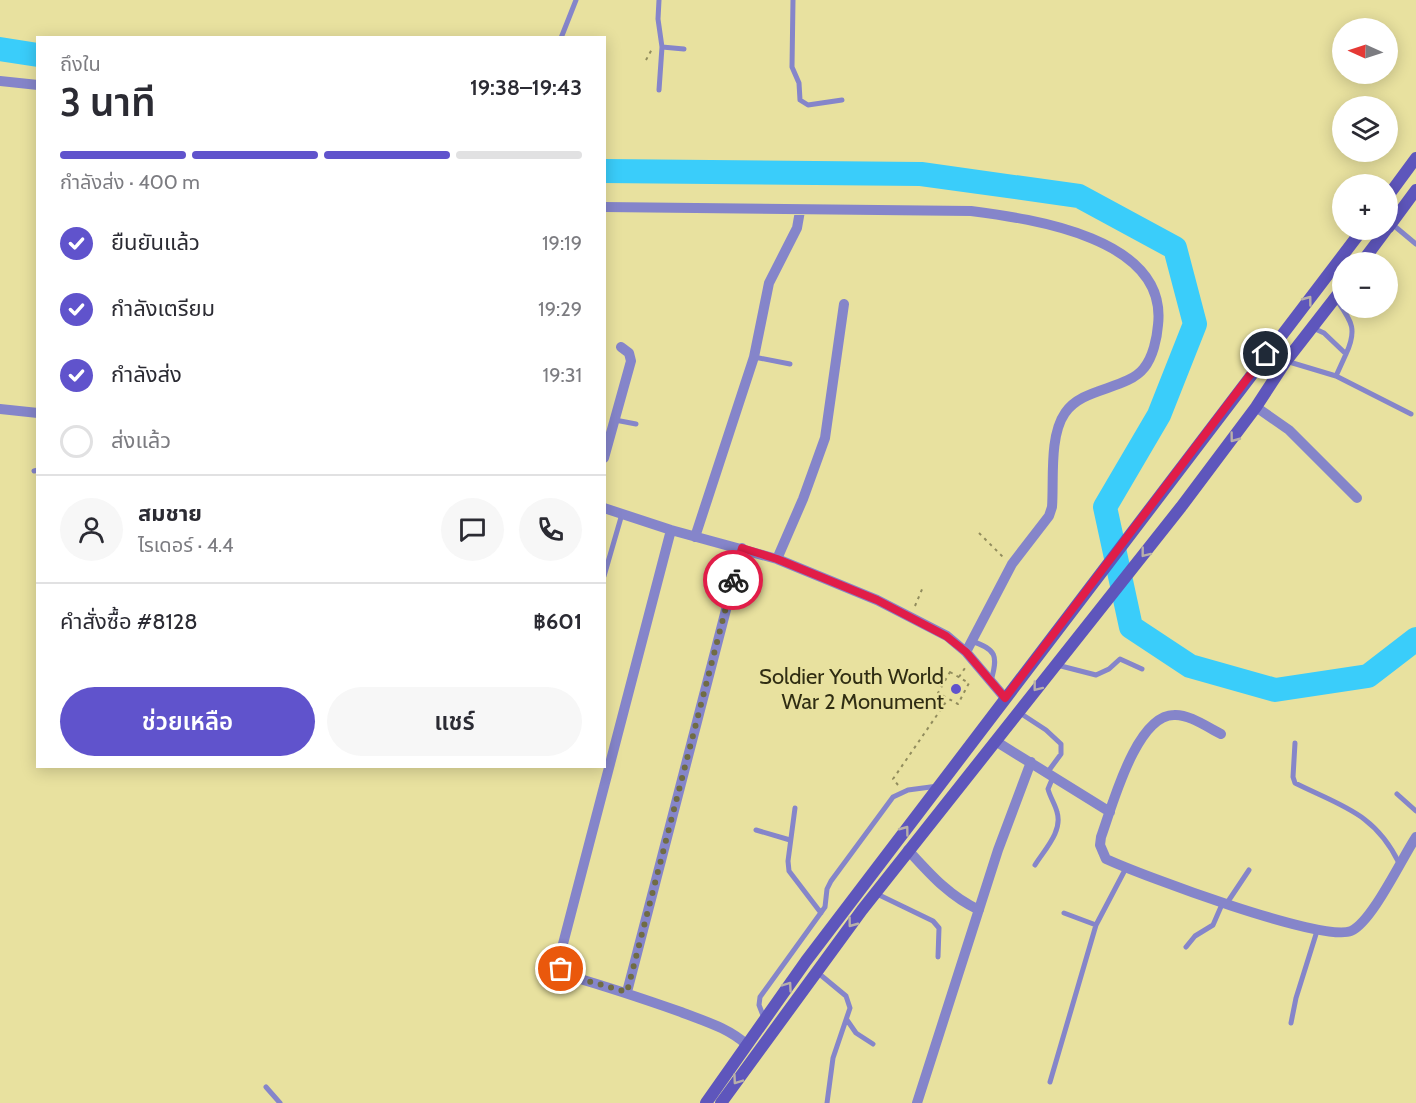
<!DOCTYPE html>
<html lang="th">
<meta charset="utf-8">
<style>
:root{--surface:#fff;--page:#f7f7f7;--text:#2b2b33;--muted:#7c7c81;--line:#e1e1e2;--accent:#6053cc}
body{margin:0;font-family:Cabin,"Noto Sans Thai",sans-serif;background:var(--page);color:var(--text);height:100vh;display:flex;flex-direction:column;font-size:22px;white-space:nowrap}
*{box-sizing:border-box;margin:0}
p{font-size:20px;color:var(--muted)}
.icon{flex:none;width:33px;height:33px;fill:none;stroke:currentColor;stroke-width:2;stroke-linecap:round;stroke-linejoin:round}
.map{position:relative;flex:1;overflow:hidden}
.drawer{position:absolute;left:36px;top:36px;width:570px;height:732px;display:flex;flex-direction:column;background:var(--surface);border-radius:0px;box-shadow:0 3px 15px #0003}
.drawer>*{flex:none}
.needle{width:39px;rotate:273deg}
.tools{position:absolute;left:1332px;top:18px;display:grid;gap:12px}
.tools a{display:grid;place-items:center;width:66px;height:66px;border-radius:50%;background:var(--surface);box-shadow:0 3px 15px #0003;font-size:30px}
.pin{position:absolute;display:grid;place-items:center;width:51px;height:51px;color:#fff;margin:-26px;border:3px solid #fff;border-radius:50%;box-shadow:0 2px 6px #0007}
.courier{position:absolute;display:grid;place-items:center;width:60px;height:60px;margin:-30px;border:4px solid #e11d48;border-radius:50%;background:#fff;color:#222;box-shadow:0 2px 8px #0007}
.head em{font-style:normal;font-weight:600}
.head div{display:flex;flex-direction:column-reverse}
.head{display:flex;align-items:center;justify-content:space-between;height:102px;padding:0 24px}
h1{font-size:39px;font-weight:600;line-height:45px}
.bar{display:grid;grid-template-columns:repeat(4,1fr);gap:9px 6px;align-content:center;height:72px;padding:0 24px}
.bar i{height:8px;border-radius:4px;background:var(--line)}
.bar .current{background:var(--accent)}
.bar p{grid-column:span 4}
.line{display:flex;align-items:center;gap:15px;padding:0 24px;border-top:2px solid var(--line)}
.line div{flex:1}
.round{display:grid;place-items:center;flex:none;width:63px;height:63px;border-radius:32px;background:var(--page)}
ol{padding:0 24px;list-style:none}
li{display:flex;align-items:center;gap:18px;height:66px}
li p{margin-inline-start:auto}
li .icon{padding:6px;border-radius:50%;background:var(--accent);color:#fff;stroke-width:4}
li:last-child{color:var(--muted)}
li i{width:33px;height:33px;border:3px solid var(--line);border-radius:50%}
.cta{display:flex;gap:12px;margin-top:auto;padding:12px 24px}
.cta a{flex:1;height:69px;border-radius:36px;background:var(--accent);color:#fff;font-size:24px;font-weight:600;line-height:69px;text-align:center}
.cta a+a{background:var(--page);color:var(--text)}
.map>svg:first-child{display:block}
.lines{fill:none;stroke-linecap:round;stroke-linejoin:round}
.river{stroke:#3acdfa;stroke-width:24}
.path{stroke:#918c5d;stroke-width:2;stroke-dasharray:3 4.5;stroke-linecap:butt}
.lane{stroke:#8585ca;stroke-width:5}
.street{stroke:#8585ca;stroke-width:10}
.secondary{stroke:#5e56bc;stroke-width:12}
.oneway{stroke:#b8b0a9}
.done{stroke:#706c44;stroke-width:6;stroke-dasharray:0 10.8}
.route{stroke:#e11d48;stroke-width:8}
.poi-dot{fill:#6053cc;stroke:#e8e19f;stroke-width:2}
.labels{text-anchor:middle;dominant-baseline:central;stroke-width:5;stroke-linejoin:round;paint-order:stroke}
.poi-label{font-size:22px;fill:#302d13;stroke:#e8e19f;text-anchor:end}
</style>
<div class="map">
<svg width="1416" height="1103" viewBox="0 0 1416 1103">
<rect width="100%" height="100%" fill="#e8e19f"/>
<g class="lines">
<!-- river -->
<path class="river" d="M0 49 38 55
M604 171 921 174 1079 196 1175 248 1195 324 1159 415 1105 507 1131 627 1190 666 1275 690 1368 676 1416 639"/>
<!-- path -->
<path class="path" d="M646 60 652 49
M979 533 1003 557
M915 606 923 587
M950 672 969 683 958 704 938 693Z
M959 677 965 668
M898 785 893 779 948 699"/>
<!-- lane -->
<path class="lane" d="M659 0 658 19 662 47 659 90
M793 0 792 67 799 83 800 100 808 105 842 100
M561 38 576 0
M662 47 684 49
M1392 224 1416 244
M1336 299C1351 321 1358 328 1346 354
M1313 328 1324 333 1346 354 1336 376
M754 357 790 364
M1286 361 1336 376 1411 414
M615 420 636 424
M34 471 38 470
M604 576 622 514
M971 641C997 649 998 656 991 681
M1057 665 1096 675 1109 669 1120 659 1142 669
M1020 713 1046 730 1061 744V754L1047 773
M1295 743 1293 777 1295 783C1341 806 1375 813 1399 863
M1397 794 1416 811
M795 808 788 861 789 871 821 913
M756 830 790 840
M1035 865C1045 849 1063 831 1057 812 1055 804 1050 797 1048 789L1053 777
M875 893 933 921 939 928 938 957
M1227 903 1249 870
M1064 913 1096 925
M1186 947 1195 936 1213 925 1223 902
M817 972 846 996 850 1008 833 1058 827 1103
M764 1018 759 1005 760 997 825 907 827 889 831 881 893 797 908 790 938 786
M847 1020 856 1033 873 1044
M1291 1023 1296 998 1317 931
M1050 1082 1096 925 1126 868
M266 1087 280 1103"/>
<!-- street -->
<path class="street" d="M0 81 38 85
M604 207 971 211C1033 219 1168 238 1158 325 1157 338 1153 357 1144 368 1127 390 1082 387 1065 413 1049 436 1054 480 1052 507L1049 516 1012 564 966 652
M1256 407 1289 430 1357 498
M0 409 38 413
M604 458 631 361 629 353 621 347
M604 508 671 530 777 559 877 600 947 636 966 652 1005 698
M671 530 558 963 564 974 570 976C608 987 644 999 681 1012 704 1021 729 1028 747 1045
M695 537 754 357 769 283 797 228 800 211
M777 559 803 499 825 438 844 304
M1221 734C1207 727 1189 714 1174 715 1136 715 1112 807 1101 837L1100 845 1106 859C1141 875 1322 943 1351 931 1372 922 1402 858 1416 837
M997 742 1110 812
M908 850C930 874 949 896 979 910
M627 992 742 548
M917 1103 998 850 1031 762"/>
<!-- secondary -->
<path class="secondary" d="M1388 196 1416 158
M1388 228 1416 190
M1362 262 1386 230
M706 1103 806 961 1362 230
M721 1103 862 910 1181 507 1256 407 1286 361 1342 289"/>
</g>
<!-- one-way arrows -->
<defs><path id="oneway-chevron" d="M-2-3.5L2.5 0L-2 3.5" fill="none" stroke-width="1.6" stroke-linecap="round" stroke-linejoin="round" transform="scale(1.5)"/></defs>
<g class="oneway">
<use href="#oneway-chevron" transform="translate(1308 300) rotate(-53)"/>
<use href="#oneway-chevron" transform="translate(1234 438) rotate(127)"/>
<use href="#oneway-chevron" transform="translate(1145 553) rotate(128)"/>
<use href="#oneway-chevron" transform="translate(1037 687) rotate(128)"/>
<use href="#oneway-chevron" transform="translate(905 830) rotate(-53)"/>
<use href="#oneway-chevron" transform="translate(852 923) rotate(127)"/>
<use href="#oneway-chevron" transform="translate(788 986) rotate(-55)"/>
<use href="#oneway-chevron" transform="translate(737 1080) rotate(125)"/>
</g>
<g class="lines">
<!-- done -->
<path class="done" d="M561 969 570 976 627 992 733 580"/>
<!-- route -->
<path class="route" d="M733 580 742 548 777 559 877 600 946 636 966 652 1005 698 1266 354"/>
</g>
<!-- markers -->
<circle class="poi-dot" cx="956" cy="689" r="6"/>
<g class="labels">
<!-- poi labels -->
<g class="poi-label">
<text x="944" y="676">Soldier Youth World<tspan x="944" dy="25">War 2 Monument</tspan></text>
</g>
</g>
</svg>
<div class="tools">
<a><svg class="needle" viewBox="-14 -14 28 28"><path d="M0-13l5 13h-10z" fill="#e53935"/><path d="M0 13l5-13h-10z" fill="#7c7c81"/></svg></a>
<a><svg class="icon" aria-label="layers" viewBox="0 0 24 24"><path d="M12 4l9 5-9 5-9-5zM3 14l9 5 9-5"/></svg></a>
<a>+</a>
<a>−</a>
</div>
<div class="pin" style="left:561px;top:969px;background:#ea580c"><svg class="icon" aria-label="bag" viewBox="0 0 24 24"><path d="M5 8h14l-1 12H6zM9 8a3 3 0 0 1 6 0"/></svg></div>
<div class="pin" style="left:1266px;top:354px;background:#1f2937"><svg class="icon" aria-label="home" viewBox="0 0 24 24"><path d="M3 11l9-7 9 7M6 9v11h12V9"/></svg></div>
<div class="courier" style="left:733px;top:580px"><svg class="icon" aria-label="bike" viewBox="0 0 24 24"><circle cx="6" cy="16" r="4"/><circle cx="18" cy="16" r="4"/><path d="M6 16l4-8h5l3 8M10 8l3 8H6M13 5h3"/></svg></div>
<section class="drawer">
<div class="head"><div><h1>3 นาที</h1><p>ถึงใน</p></div><em>19:38–19:43</em></div>
<div class="bar"><i class="current"></i><i class="current"></i><i class="current"></i><i></i><p>กำลังส่ง · 400 m</p></div>
<ol>
<li><svg class="icon" aria-label="check" viewBox="0 0 24 24"><path d="M5 12l5 5 9-10"/></svg>ยืนยันแล้ว<p>19:19</p></li>
<li><svg class="icon" aria-label="check" viewBox="0 0 24 24"><path d="M5 12l5 5 9-10"/></svg>กำลังเตรียม<p>19:29</p></li>
<li><svg class="icon" aria-label="check" viewBox="0 0 24 24"><path d="M5 12l5 5 9-10"/></svg>กำลังส่ง<p>19:31</p></li>
<li><i></i>ส่งแล้ว</li>
</ol>
<div class="line" style="height:108px"><a class="round"><svg class="icon" aria-label="person" viewBox="0 0 24 24"><circle cx="12" cy="8" r="4"/><path d="M4 21q1-7 8-7t8 7"/></svg></a><div><b>สมชาย</b><p>ไรเดอร์ · 4.4</p></div><a class="round"><svg class="icon" aria-label="chat" viewBox="0 0 24 24"><path d="M4 5h16v11H9l-5 4z"/></svg></a><a class="round"><svg class="icon" aria-label="phone" viewBox="0 0 24 24"><path d="M5 4h4l2 5-3 2q2 4 5 5l2-3 5 2v4C11 20 4 13 5 4z"/></svg></a></div>
<div class="line" style="height:78px"><div>คำสั่งซื้อ #8128</div><b>฿601</b></div>
<div class="cta"><a>ช่วยเหลือ</a><a>แชร์</a></div>
</section>
</div>
